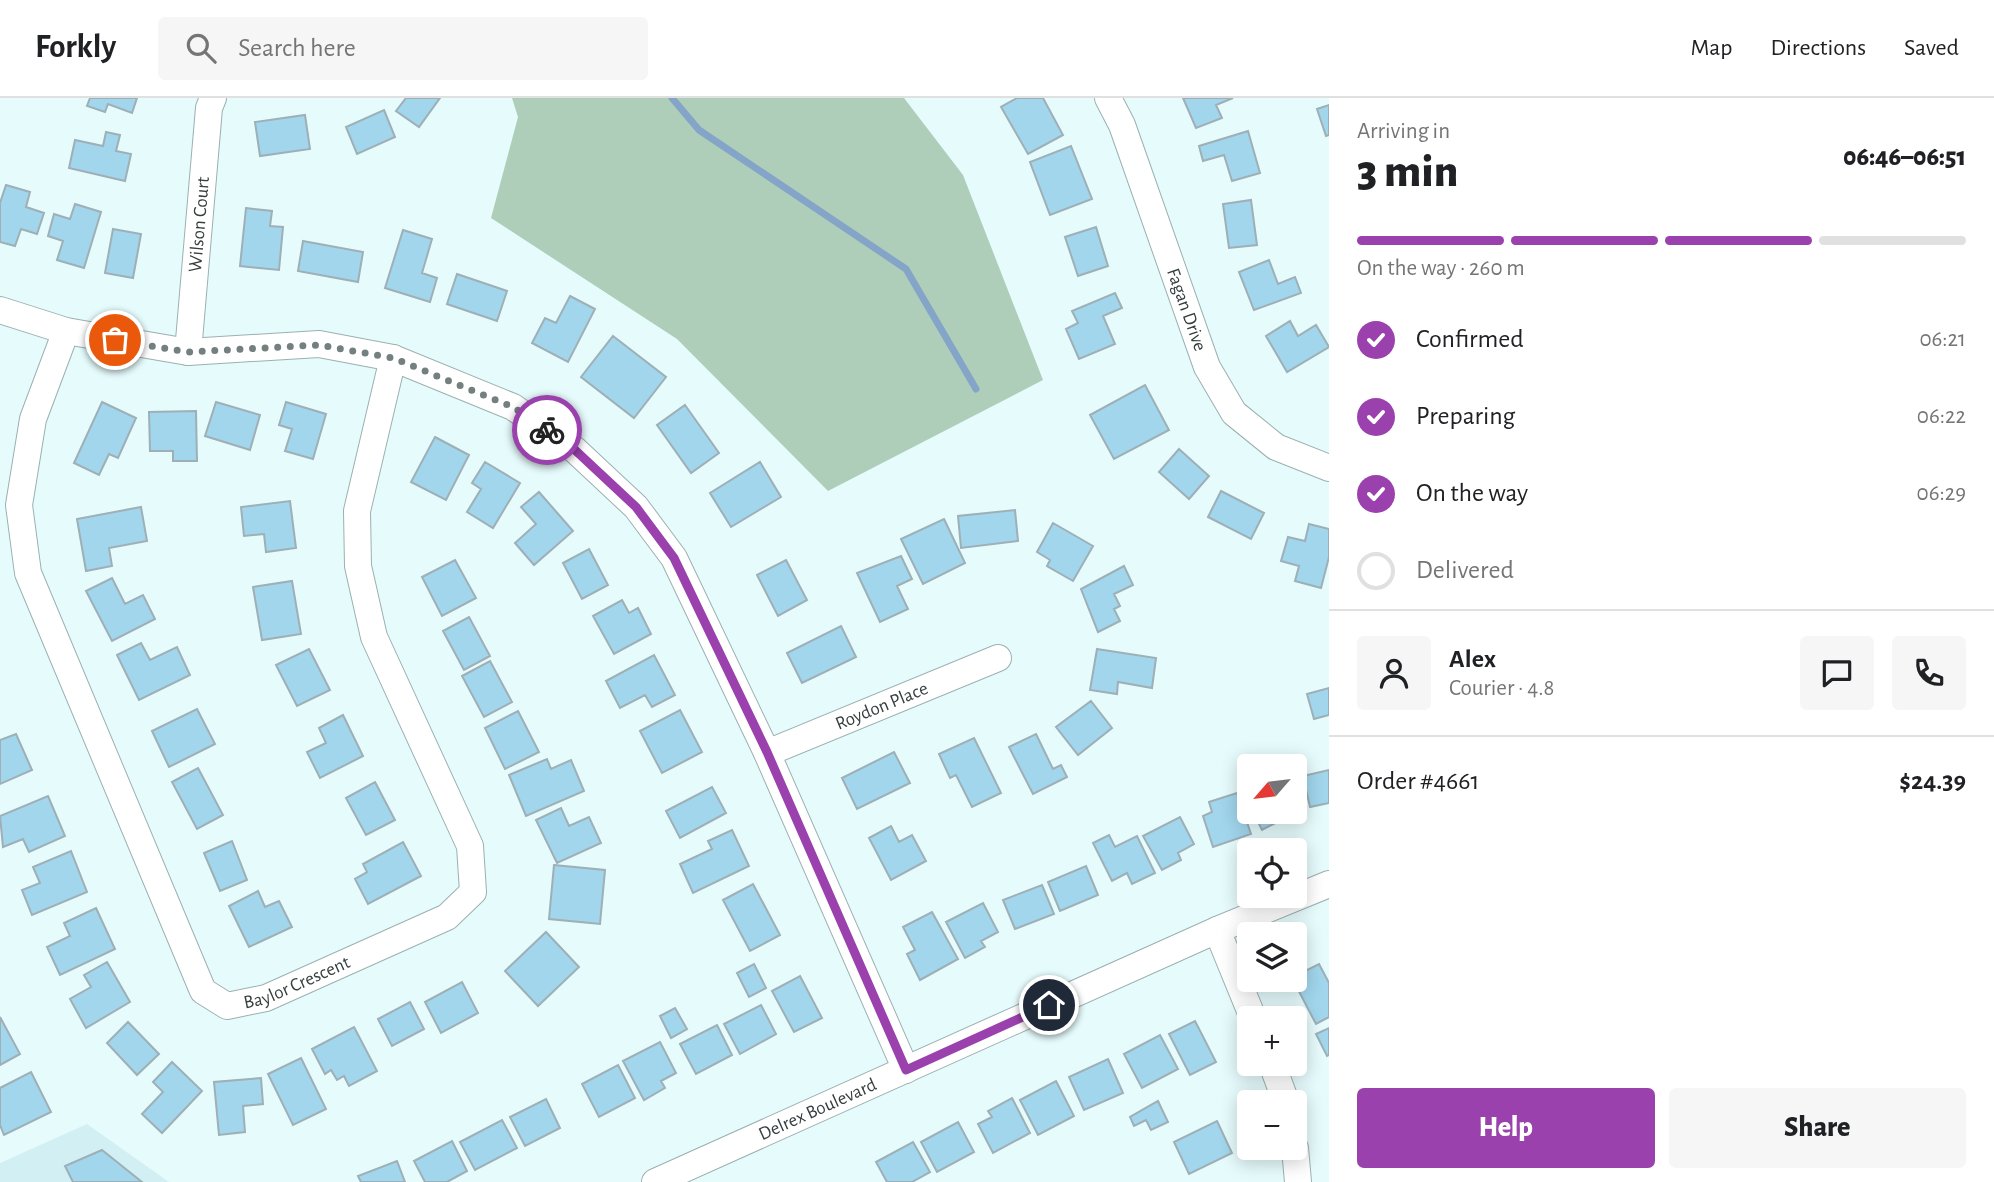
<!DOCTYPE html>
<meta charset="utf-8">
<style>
:root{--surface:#fff;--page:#f6f6f6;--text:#202124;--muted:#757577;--line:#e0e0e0;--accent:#9a41ad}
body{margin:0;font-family:"Alegreya Sans",sans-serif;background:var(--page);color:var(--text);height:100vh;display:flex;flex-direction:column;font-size:26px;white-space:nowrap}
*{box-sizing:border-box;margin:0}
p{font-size:23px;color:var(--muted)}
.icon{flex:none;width:38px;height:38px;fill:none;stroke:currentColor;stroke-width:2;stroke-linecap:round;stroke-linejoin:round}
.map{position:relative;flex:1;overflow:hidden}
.details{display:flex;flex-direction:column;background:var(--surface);width:665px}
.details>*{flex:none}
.needle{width:46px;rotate:242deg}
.buttons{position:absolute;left:1237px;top:656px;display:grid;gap:14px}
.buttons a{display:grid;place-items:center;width:70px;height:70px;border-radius:7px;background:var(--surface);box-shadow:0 4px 18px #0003;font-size:35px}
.pin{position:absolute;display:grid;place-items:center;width:60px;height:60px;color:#fff;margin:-30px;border:4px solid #fff;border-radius:50%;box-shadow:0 2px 7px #0007}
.courier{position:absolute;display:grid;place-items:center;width:70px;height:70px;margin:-35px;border:5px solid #9a41ad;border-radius:50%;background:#fff;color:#222;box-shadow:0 2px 9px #0007}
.summary em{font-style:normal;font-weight:800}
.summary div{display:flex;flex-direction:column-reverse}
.summary{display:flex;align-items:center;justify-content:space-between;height:119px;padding:0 28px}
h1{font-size:46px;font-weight:800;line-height:52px}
.bar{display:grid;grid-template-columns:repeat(4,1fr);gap:10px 7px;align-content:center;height:84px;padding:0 28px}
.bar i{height:9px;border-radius:5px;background:var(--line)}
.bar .on{background:var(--accent)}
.bar p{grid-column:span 4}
.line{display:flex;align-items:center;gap:18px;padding:0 28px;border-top:2px solid var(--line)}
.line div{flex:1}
.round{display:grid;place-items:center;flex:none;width:74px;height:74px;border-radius:7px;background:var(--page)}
ol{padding:0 28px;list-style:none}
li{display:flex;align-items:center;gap:21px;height:77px}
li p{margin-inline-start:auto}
li .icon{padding:7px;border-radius:50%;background:var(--accent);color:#fff;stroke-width:4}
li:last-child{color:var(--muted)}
li i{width:38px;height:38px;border:4px solid var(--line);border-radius:50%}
.button{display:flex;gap:14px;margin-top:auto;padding:14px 28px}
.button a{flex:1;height:80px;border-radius:7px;background:var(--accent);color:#fff;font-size:28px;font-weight:800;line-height:80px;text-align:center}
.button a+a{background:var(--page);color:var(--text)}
header{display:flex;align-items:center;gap:42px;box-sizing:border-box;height:98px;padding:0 35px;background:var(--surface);border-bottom:2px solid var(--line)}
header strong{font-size:33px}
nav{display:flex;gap:38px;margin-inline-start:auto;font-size:24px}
.search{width:490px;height:63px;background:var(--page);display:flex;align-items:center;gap:18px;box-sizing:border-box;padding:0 24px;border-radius:7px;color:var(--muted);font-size:26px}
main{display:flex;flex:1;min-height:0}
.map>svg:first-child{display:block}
.built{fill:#d2f0f3}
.green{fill:#afceba}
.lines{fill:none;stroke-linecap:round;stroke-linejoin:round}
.stream{stroke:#84a5c8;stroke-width:7}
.building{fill:#a1d6ed;stroke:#9eafb6;stroke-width:2}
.minor-casing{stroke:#9cb0b1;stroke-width:28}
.minor{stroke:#fff;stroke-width:26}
.done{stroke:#748080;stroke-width:7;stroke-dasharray:0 12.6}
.route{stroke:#9a41ad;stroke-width:9}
.labels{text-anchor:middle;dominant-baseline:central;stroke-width:7;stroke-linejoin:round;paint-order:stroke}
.street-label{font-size:19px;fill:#363e3e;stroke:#fff}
</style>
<header>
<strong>Forkly</strong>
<div class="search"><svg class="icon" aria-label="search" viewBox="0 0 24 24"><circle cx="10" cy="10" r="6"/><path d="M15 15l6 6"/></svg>Search here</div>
<nav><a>Map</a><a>Directions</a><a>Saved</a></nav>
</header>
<main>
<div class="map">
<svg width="1329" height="1084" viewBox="0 0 1329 1084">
<rect width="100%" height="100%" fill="#e6fbfc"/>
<!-- built -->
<path class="built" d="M87 1026 169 1084H0V1065Z"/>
<!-- green -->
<path class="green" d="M512 0H904L963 77 1043 282 828 393 677 241 491 120 518 19Z"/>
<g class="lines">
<!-- stream -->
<path class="stream" d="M672 0 699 32 906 171 976 291"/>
</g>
<!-- building -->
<path class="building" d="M90 0H137L132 15 108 6 105 14 87 8Z
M406 0H440L419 29 396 13Z
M1017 0H1043L1063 37 1028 56 1001 9Z
M1183 0H1233L1216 7 1222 20 1196 30Z
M1329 7V37L1326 38 1317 11Z
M384 12 395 39 357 56 346 29Z
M305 17 310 51 260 58 255 24Z
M1248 33 1260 75 1232 83 1224 57 1203 63 1199 48Z
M106 34 120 37 116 53 131 56 125 83 69 70 75 42 103 48Z
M1071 48 1092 101 1050 117 1030 64Z
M6 87 30 94 26 109 44 115 37 136 21 131 15 148 0 144V105Z
M1251 102 1257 147 1229 150 1223 106Z
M75 106 101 114 84 170 57 162 63 143 48 138 54 116 70 121Z
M246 110 272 113 270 128 283 129 279 172 240 168Z
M1096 129 1108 168 1078 178 1065 139Z
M113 131 141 136 133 180 105 175Z
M403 132 432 141 422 175 437 180 430 204 385 190Z
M303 143 363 154 358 184 298 173Z
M1269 162 1278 186 1295 179 1301 195 1254 212 1239 174Z
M457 176 507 193 497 223 447 206Z
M1115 195 1122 210 1103 218 1115 246 1079 261 1066 231 1078 225 1072 213Z
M570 198 595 211 568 264 532 245 545 220 556 225Z
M1290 223 1298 238 1316 227 1329 249 1287 274 1266 238Z
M613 238 666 279 634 320 581 279Z
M1145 287 1169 332 1114 361 1090 317Z
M102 304 136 320 118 360 109 356 99 377 74 365Z
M216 304 260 317 250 352 205 338Z
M286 304 326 316 313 361 285 353 292 331 279 327Z
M685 307 719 355 691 375 657 327Z
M196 313 197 363H173V353H150L149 314Z
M435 339 469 357 446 402 411 384Z
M1179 351 1209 378 1189 401 1159 374Z
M485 364 520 385 493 430 467 414 481 391 472 385Z
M760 364 781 399 731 429 710 395Z
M1221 393 1264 415 1251 441 1208 419Z
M539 394 573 433 534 467 515 445 536 426 521 409Z
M290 403 296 450 266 454 264 436 244 438 241 409Z
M141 409 147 443 109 450 112 468 86 473 77 421Z
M1015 412 1018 443 961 450 958 418Z
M944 421 965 465 923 486 901 441Z
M1053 425 1093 448 1073 483 1047 468 1050 462 1037 454Z
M1309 426 1329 431V459L1321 490 1295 483 1299 468 1281 463 1288 439 1305 443Z
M589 451 608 487 582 501 563 465Z
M901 458 912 481 897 488 908 511 880 524 857 475Z
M455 462 476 500 442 518 422 479Z
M786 462 807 502 778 518 757 477Z
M1124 468 1133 487 1114 496 1120 508 1114 511 1120 523 1098 534 1081 491Z
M112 480 125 506 143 497 155 521 112 543 86 493Z
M292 483 301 536 262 542 253 489Z
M622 502 629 515 638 510 651 536 614 556 593 518Z
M469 519 490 558 464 572 443 533Z
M841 528 856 559 802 585 787 555Z
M141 545 150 562 177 549 190 577 139 602 117 557Z
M309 551 330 592 297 608 276 567Z
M1097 551 1156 560 1152 590 1118 584 1117 596 1090 592Z
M654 557 675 597 652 609 645 597 620 610 606 583Z
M490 563 512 604 484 619 462 578Z
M1329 590V617L1314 621 1307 596Z
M1091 603 1112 630 1078 657 1056 629Z
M197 611 215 646 169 669 152 633Z
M680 612 702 654 662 675 640 633Z
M518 613 539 654 505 671 485 630Z
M343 617 363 658 320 680 307 654 326 645 319 630Z
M16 636 32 672 0 686V642Z
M1036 636 1053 671 1061 667 1067 679 1033 696 1009 649Z
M974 640 1001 695 972 709 956 677 950 680 939 656Z
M894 654 910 685 857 711 842 680Z
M547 661 551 671 571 662 584 693 526 718 509 677Z
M198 670 223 717 197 731 172 684Z
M1329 672V705L1310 709 1303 678Z
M375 684 395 722 366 737 346 700Z
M712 689 726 715 680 740 666 713Z
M1237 695 1251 736 1213 749 1203 718 1212 714 1209 704Z
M48 698 65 738 29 754 23 741 3 749 0 718Z
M1295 707 1298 713 1262 732 1253 714H1295Z
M561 710 569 728 589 719 601 745 557 765 536 722Z
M1180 719 1194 746 1178 755 1181 762 1162 772 1143 738Z
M891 728 899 744 912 737 926 763 891 782 869 740Z
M732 732 749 768 693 795 680 766 712 751 708 743Z
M1109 737 1115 749 1137 738 1155 775 1132 786 1127 775 1112 783 1093 745Z
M232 743 247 782 220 793 204 755Z
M403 744 421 778 368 806 355 781 367 774 363 766Z
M71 753 87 794 32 817 22 792 40 785 33 769Z
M554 767 605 772 600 826 549 821Z
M1086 768 1098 797 1060 813 1048 784Z
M753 786 780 837 750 853 723 802Z
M1042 787 1054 816 1015 831 1003 802Z
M258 793 265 809 279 803 292 829 249 849 229 808Z
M983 805 998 834 981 843 985 849 965 860 946 824Z
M96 810 115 851 60 877 47 849 70 838 64 825Z
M932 814 958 861 920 882 907 856 915 852 903 829Z
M546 834 579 869 538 908 505 873Z
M107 864 130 904 86 930 70 901 91 889 84 877Z
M754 866 766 890 749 899 737 875Z
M1319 866 1329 885V919L1316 926 1293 882 1295 878Z
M800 878 822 920 794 934 772 893Z
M462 884 478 915 441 935 425 904Z
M410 904 424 931 392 948 378 921Z
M761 907 776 936 740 956 724 926Z
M675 910 687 931 671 940 660 918Z
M0 919 20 956 0 967Z
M1195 923 1216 964 1190 977 1169 936Z
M128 924 159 956 137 977 107 945Z
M717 927 732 957 696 976 680 946Z
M354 929 377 973 349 988 344 978 337 982 331 972 325 976 312 951Z
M1329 930V957L1327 958 1316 936Z
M1160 937 1178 971 1142 990 1124 956Z
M660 944 676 975 661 983 665 990 644 1002 623 963Z
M301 960 326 1011 293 1027 268 976Z
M1108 961 1123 995 1084 1012 1069 979Z
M172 964 202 993 162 1035 142 1016 163 994 153 984Z
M618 967 635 1000 599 1019 582 986Z
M31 974 51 1014 4 1037 0 1027V990Z
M261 980 263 1006 243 1008 245 1034 219 1037 214 984Z
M1056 983 1074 1018 1038 1037 1020 1002Z
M1012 1000 1030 1035 993 1055 978 1026 992 1019 988 1013Z
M546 1001 560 1030 525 1048 510 1019Z
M1158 1003 1168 1024 1151 1032 1146 1022 1134 1028 1130 1019Z
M502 1022 517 1050 475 1072 460 1044Z
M1217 1023 1232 1055 1189 1076 1174 1044Z
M958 1024 974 1054 937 1074 921 1044Z
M452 1043 467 1073 447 1084H425L414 1063Z
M913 1044 930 1074 912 1084H887L876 1064Z
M102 1052 142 1084H73L65 1068Z
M397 1063 405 1084H361L358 1078Z"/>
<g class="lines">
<!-- minor casing -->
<g class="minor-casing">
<g id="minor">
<path id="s1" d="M1108 0 1122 27 1207 269 1234 315 1276 349 1329 370"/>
<path d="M0 212 66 233 188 254 319 246 393 260 513 309 575 352 636 409 674 460 767 655 906 972"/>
<path id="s2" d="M66 233 33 321 19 407 28 475 203 893 227 908 266 900 447 819 473 794 470 748 374 539 358 468 357 413 393 260"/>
<path id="s3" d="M188 254 209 10 213 0"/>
<path id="s4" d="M767 655 998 560"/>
<path d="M1217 832 1253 920"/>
<path d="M1272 966 1286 1004"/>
<path d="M1295 1050 1298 1084"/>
<path id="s5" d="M655 1084 1217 832 1329 786"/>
</g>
</g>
<!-- minor -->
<use href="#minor" class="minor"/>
</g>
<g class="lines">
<!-- done -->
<path class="done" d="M115 242 188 254 319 247 393 260 513 309 547 332"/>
<!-- route -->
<path class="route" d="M547 332 575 352 636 409 674 460 767 654 906 972 1049 907"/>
</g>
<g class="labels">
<!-- street labels -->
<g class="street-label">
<text stroke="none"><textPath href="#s3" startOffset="128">Wilson Court</textPath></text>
<text stroke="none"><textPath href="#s1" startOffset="226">Fagan Drive</textPath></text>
<text stroke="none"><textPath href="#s4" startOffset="124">Roydon Place</textPath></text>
<text stroke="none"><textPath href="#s2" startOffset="805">Baylor Crescent</textPath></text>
<text stroke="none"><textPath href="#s5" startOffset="178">Delrex Boulevard</textPath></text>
</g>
</g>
</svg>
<div class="buttons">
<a><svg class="needle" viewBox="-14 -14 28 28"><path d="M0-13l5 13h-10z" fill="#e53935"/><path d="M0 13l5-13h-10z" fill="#757577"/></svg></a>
<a><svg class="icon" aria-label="locate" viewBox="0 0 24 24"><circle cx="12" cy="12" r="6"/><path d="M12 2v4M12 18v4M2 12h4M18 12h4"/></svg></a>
<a><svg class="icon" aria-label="layers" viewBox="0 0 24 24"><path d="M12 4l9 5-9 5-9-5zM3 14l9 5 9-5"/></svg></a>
<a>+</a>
<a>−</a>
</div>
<div class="pin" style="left:115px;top:242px;background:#ea580c"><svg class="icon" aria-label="bag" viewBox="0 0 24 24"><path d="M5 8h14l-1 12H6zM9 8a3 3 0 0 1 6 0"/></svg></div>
<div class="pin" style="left:1049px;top:907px;background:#1f2937"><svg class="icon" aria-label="home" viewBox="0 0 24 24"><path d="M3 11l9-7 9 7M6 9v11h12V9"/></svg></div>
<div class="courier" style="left:547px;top:332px"><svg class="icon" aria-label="bike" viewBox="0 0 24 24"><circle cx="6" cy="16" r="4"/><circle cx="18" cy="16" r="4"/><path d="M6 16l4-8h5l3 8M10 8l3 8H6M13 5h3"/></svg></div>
</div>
<section class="details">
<div class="summary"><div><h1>3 min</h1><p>Arriving in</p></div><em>06:46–06:51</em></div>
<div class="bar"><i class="on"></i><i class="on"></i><i class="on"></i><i></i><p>On the way · 260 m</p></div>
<ol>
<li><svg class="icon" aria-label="check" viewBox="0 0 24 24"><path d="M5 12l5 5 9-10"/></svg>Confirmed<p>06:21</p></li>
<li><svg class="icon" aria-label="check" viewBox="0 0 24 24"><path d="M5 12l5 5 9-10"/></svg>Preparing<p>06:22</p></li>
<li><svg class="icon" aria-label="check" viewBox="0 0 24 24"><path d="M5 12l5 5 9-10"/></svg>On the way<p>06:29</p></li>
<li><i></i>Delivered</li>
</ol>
<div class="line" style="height:126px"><a class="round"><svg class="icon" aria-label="person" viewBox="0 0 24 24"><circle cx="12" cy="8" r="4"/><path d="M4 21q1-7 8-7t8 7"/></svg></a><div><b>Alex</b><p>Courier · 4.8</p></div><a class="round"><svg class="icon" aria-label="chat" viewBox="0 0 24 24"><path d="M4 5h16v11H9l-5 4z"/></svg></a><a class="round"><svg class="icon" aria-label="phone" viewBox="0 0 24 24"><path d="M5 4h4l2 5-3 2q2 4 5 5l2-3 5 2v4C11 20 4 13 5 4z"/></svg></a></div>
<div class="line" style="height:91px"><div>Order #4661</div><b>$24.39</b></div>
<div class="button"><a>Help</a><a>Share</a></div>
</section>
</main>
